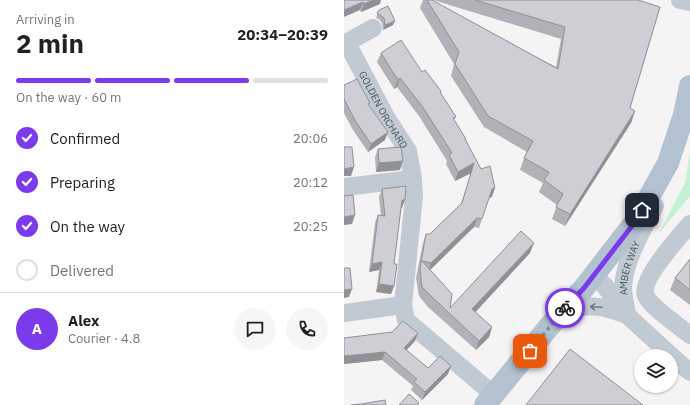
<!DOCTYPE html>
<meta charset="utf-8">
<style>
:root{--surface:#fff;--page:#f6f6f6;--text:#202124;--muted:#757577;--line:#e0e0e0;--accent:#7c3aed}
body{margin:0;font-family:"IBM Plex Sans",sans-serif;background:var(--page);color:var(--text);height:100vh;display:flex;flex-direction:column;font-size:15px;white-space:nowrap}
*{box-sizing:border-box;margin:0}
p{font-size:13px;color:var(--muted)}
.icon{flex:none;width:22px;height:22px;fill:none;stroke:currentColor;stroke-width:2;stroke-linecap:round;stroke-linejoin:round}
.map{position:relative;flex:1;overflow:hidden}
.drawer{display:flex;flex-direction:column;background:var(--surface);width:344px}
.drawer>*{flex:none}
.tools{position:absolute;left:290px;top:349px;display:grid;gap:8px}
.tools a{display:grid;place-items:center;width:44px;height:44px;border-radius:50%;background:var(--surface);box-shadow:0 1px 3px #0004;font-size:20px}
.pin{position:absolute;display:grid;place-items:center;width:34px;height:34px;color:#fff;margin:-17px;border-radius:8px;box-shadow:0 2px 6px #0006}
.courier{position:absolute;display:grid;place-items:center;width:40px;height:40px;margin:-20px;border:3px solid #7c3aed;border-radius:50%;background:#fff;color:#222;box-shadow:0 1px 5px #0007}
.head em{font-style:normal;font-weight:700}
.head div{display:flex;flex-direction:column-reverse}
.head{display:flex;align-items:center;justify-content:space-between;height:68px;padding:0 16px}
h1{font-size:26px;font-weight:700;line-height:30px}
.bar{display:grid;grid-template-columns:repeat(4,1fr);gap:6px 4px;align-content:center;height:48px;padding:0 16px}
.bar i{height:5px;border-radius:3px;background:var(--line)}
.bar .current{background:var(--accent)}
.bar p{grid-column:span 4}
.line{display:flex;align-items:center;gap:10px;padding:0 16px;border-top:1px solid var(--line)}
.line div{flex:1}
.round{display:grid;place-items:center;flex:none;width:42px;height:42px;border-radius:21px;background:var(--page)}
ol{padding:0 16px;list-style:none}
li{display:flex;align-items:center;gap:12px;height:44px}
li p{margin-inline-start:auto}
li .icon{padding:4px;border-radius:50%;background:var(--accent);color:#fff;stroke-width:4}
li:last-child{color:var(--muted)}
li i{width:22px;height:22px;border:2px solid var(--line);border-radius:50%}
main{display:flex;flex:1;min-height:0}
.map>svg:first-child{display:block}
.green{fill:#c3f1d5}
.lines{fill:none;stroke-linecap:round;stroke-linejoin:round}
.minor{stroke:#c1cad2;stroke-width:18}
.major{stroke:#b3c2d1;stroke-width:22}
.wall{fill:#b0b2b7}
.shaded-wall{fill:#909195}
.building{fill:#cdcfd5;stroke:#909195}
.oneway{stroke:#6e7983}
.done{stroke:#868d94;stroke-width:4;stroke-dasharray:0 7.2}
.route{stroke:#7c3aed;stroke-width:5}
.labels{text-anchor:middle;dominant-baseline:central;stroke-width:3;stroke-linejoin:round;paint-order:stroke}
.street-label{font-size:10px;fill:#4a5661;stroke:#fff}
</style>
<main>
<section class="drawer">
<div class="head"><div><h1>2 min</h1><p>Arriving in</p></div><em>20:34–20:39</em></div>
<div class="bar"><i class="current"></i><i class="current"></i><i class="current"></i><i></i><p>On the way · 60 m</p></div>
<ol>
<li><svg class="icon" aria-label="check" viewBox="0 0 24 24"><path d="M5 12l5 5 9-10"/></svg>Confirmed<p>20:06</p></li>
<li><svg class="icon" aria-label="check" viewBox="0 0 24 24"><path d="M5 12l5 5 9-10"/></svg>Preparing<p>20:12</p></li>
<li><svg class="icon" aria-label="check" viewBox="0 0 24 24"><path d="M5 12l5 5 9-10"/></svg>On the way<p>20:25</p></li>
<li><i></i>Delivered</li>
</ol>
<div class="line" style="height:72px"><b class="round" style="background:var(--accent);color:#fff">A</b><div><b>Alex</b><p>Courier · 4.8</p></div><a class="round"><svg class="icon" aria-label="chat" viewBox="0 0 24 24"><path d="M4 5h16v11H9l-5 4z"/></svg></a><a class="round"><svg class="icon" aria-label="phone" viewBox="0 0 24 24"><path d="M5 4h4l2 5-3 2q2 4 5 5l2-3 5 2v4C11 20 4 13 5 4z"/></svg></a></div>
</section>
<div class="map">
<svg width="346" height="405" viewBox="0 0 346 405">
<rect width="100%" height="100%" fill="#f5f3f3"/>
<!-- green -->
<path class="green" d="M346 153V196L315 233 341 183Z"/>
<g class="lines">
<!-- minor -->
<g class="minor">
<path d="M336 0 346 2"/>
<path id="s1" d="M3 43 42 117 64 151 69 179 70 196 59 305 62 320 150 395"/>
<path d="M0 44 29 28"/>
<path d="M0 187 69 179"/>
<path d="M346 224C336 236 295 280 302 296 306 306 336 327 346 335"/>
<path d="M250 275 260 285 283 315 333 361 346 372"/>
<path d="M220 309C232 308 244 305 255 307 265 308 274 312 283 315"/>
<path d="M0 313 59 305"/>
<path id="s2" d="M283 315C282 306 279 296 279 287 280 262 299 228 311 206"/>
</g>
<!-- major -->
<path class="major" d="M141 405 213 317 240 288 291 222 324 163 340 115 346 86"/>
</g>
<!-- wall -->
<path class="wall" d="M0 0 36 4 17 12 16 10Z
M79 0H83L212 67 217 39 89 0H294L286 108 291 111 287 123 221 226 208 219 213 205 195 192 199 183 176 170 180 158 183 152 140 127 107 76 110 64 76 8Z
M35 10 49 25 39 30 38 23 35 19 32 18Z
M37 53 78 72 97 91V94L112 117 110 120 121 140 148 197 145 198 135 228 130 227 86 270 106 308 186 253 131 312 148 327 145 337 132 350 84 307 75 296 72 278 79 243 82 234H86L117 204 127 173 111 181 102 164 103 161 75 116 53 87 50 89 33 62Z
M0 85 26 103 25 105 41 140 24 152 9 130 0 113Z
M34 149 56 170 32 172 31 157Z
M38 189 58 208H57L50 264V286L47 294 32 292 35 270 25 272 31 223 34 215H37L35 197Z
M346 259V305L326 290 331 278Z
M71 341 62 350 84 368 104 374 78 400 67 390 69 386 38 360 0 364Z"/>
<!-- shaded-wall -->
<path class="shaded-wall" d="M29 0H37L36 4 17 12 20 4Z
M19 2 16 10 0 17V10Z
M51 21 49 25 39 30 41 25Z
M56 78 53 87 50 89 54 80Z
M291 111 287 123 221 226 226 214Z
M44 132 41 140 24 152 27 144Z
M59 161 56 170 32 172 35 163Z
M130 163 127 173 111 181 114 172Z
M10 167 7 176H0V169Z
M151 188 148 197 144 198 148 189Z
M58 200H61L58 208H55Z
M11 215 8 224 0 225V217Z
M133 218 130 227 84 272 87 263Z
M190 243 186 253 125 319 128 309Z
M38 262 35 270 25 272 28 264Z
M35 284 50 286 47 294 32 292Z
M8 289 5 297 0 298V290Z
M148 327 145 337 132 350 135 341Z
M74 333 71 341 57 356 60 348Z
M41 352 38 360 0 364V356Z
M107 366 104 374 78 400 81 392Z"/>
<!-- building -->
<path class="building" d="M0 0H29L20 4 19 2 0 10Z
M83 0H88L214 69 221 27 131 0H294L316 7 286 108 291 111 226 214 212 207 219 194 200 180 205 172 180 158 189 141 144 116 111 64 115 52Z
M44 6 51 21 41 25 40 18 36 15 33 14 35 10Z
M57 40 78 72 81 70 97 91 96 92 112 117 109 118 122 139H121L137 169 146 166 151 188 148 189 138 219 133 218 87 263 78 261 108 294 106 308 177 231 190 243 128 309 148 327 135 341 88 297 78 287 76 268 82 234H86L118 203 130 163 114 172 105 155 108 153 78 106 56 78 54 80 37 53Z
M13 79 26 103 24 104 44 132 27 144 12 122 0 99V85Z
M0 147H8L10 167 0 169Z
M57 147 59 161 35 163 34 149Z
M62 186 61 200H58L50 264H53L50 286 35 284 38 262 28 264 34 215 41 216 38 189Z
M9 195 11 215 0 217V196Z
M346 259V290L331 278Z
M0 268H6L8 289 0 290Z
M59 321 74 333 60 348 84 368 96 356 107 366 81 392 70 382 73 379 41 352 0 356V338L48 332Z
M226 349 299 405H182Z
M65 394 75 403 73 405H55Z
M41 400 42 405H7L17 404Z"/>
<!-- one-way arrows -->
<defs><path id="oneway-shaft" d="M-6 0H5M1.5-3L5.5 0L1.5 3" fill="none" stroke-width="1.6" stroke-linecap="round" stroke-linejoin="round"/></defs>
<use class="oneway" href="#oneway-shaft" transform="translate(252 307) rotate(-177)"/>
<g class="lines">
<!-- done -->
<path class="done" d="M186 351 221 308"/>
<!-- route -->
<path class="route" d="M221 308 240 288 291 222 298 210"/>
</g>
<g class="labels">
<!-- street labels -->
<g class="street-label">
<text stroke="none"><textPath href="#s1" startOffset="76">GOLDEN ORCHARD</textPath></text>
<text stroke="none"><textPath href="#s2" startOffset="48">AMBER WAY</textPath></text>
</g>
</g>
</svg>
<div class="tools">
<a><svg class="icon" aria-label="layers" viewBox="0 0 24 24"><path d="M12 4l9 5-9 5-9-5zM3 14l9 5 9-5"/></svg></a>
</div>
<div class="pin" style="left:186px;top:351px;background:#ea580c"><svg class="icon" aria-label="bag" viewBox="0 0 24 24"><path d="M5 8h14l-1 12H6zM9 8a3 3 0 0 1 6 0"/></svg></div>
<div class="pin" style="left:298px;top:210px;background:#1f2937"><svg class="icon" aria-label="home" viewBox="0 0 24 24"><path d="M3 11l9-7 9 7M6 9v11h12V9"/></svg></div>
<div class="courier" style="left:221px;top:308px"><svg class="icon" aria-label="bike" viewBox="0 0 24 24"><circle cx="6" cy="16" r="4"/><circle cx="18" cy="16" r="4"/><path d="M6 16l4-8h5l3 8M10 8l3 8H6M13 5h3"/></svg></div>
</div>
</main>
